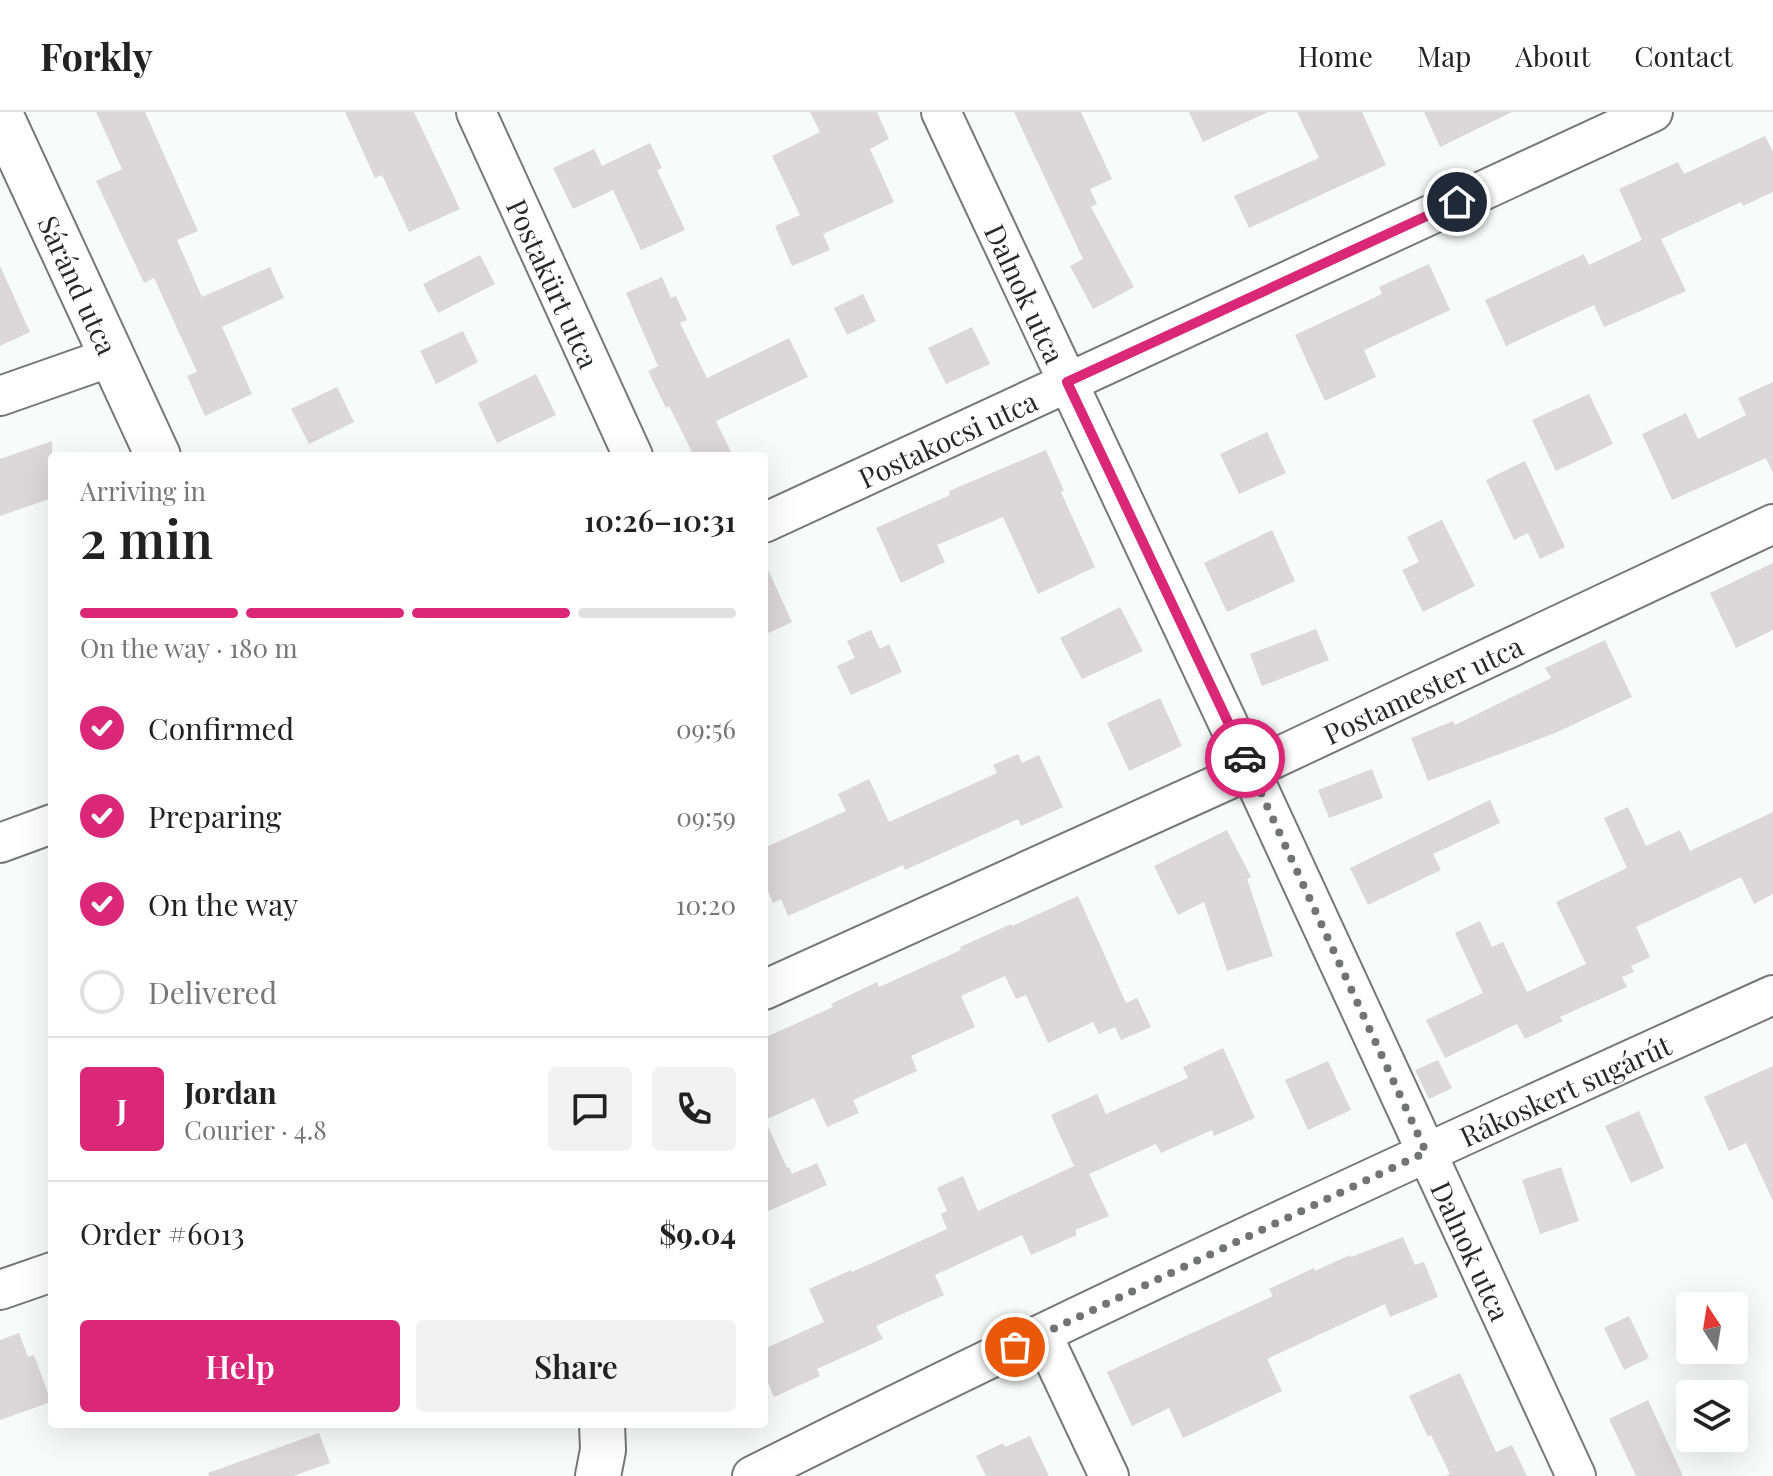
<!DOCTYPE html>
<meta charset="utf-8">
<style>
:root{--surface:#fff;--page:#f2f2f2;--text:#222;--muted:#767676;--line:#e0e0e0;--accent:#db2777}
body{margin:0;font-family:"Playfair Display",serif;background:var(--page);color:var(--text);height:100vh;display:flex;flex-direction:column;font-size:30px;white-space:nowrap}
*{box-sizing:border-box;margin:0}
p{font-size:26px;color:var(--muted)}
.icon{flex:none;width:44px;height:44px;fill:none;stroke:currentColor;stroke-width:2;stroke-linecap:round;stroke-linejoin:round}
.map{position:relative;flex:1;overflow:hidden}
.details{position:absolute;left:48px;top:340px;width:720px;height:976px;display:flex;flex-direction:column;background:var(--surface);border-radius:8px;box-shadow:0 8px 32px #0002}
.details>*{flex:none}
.needle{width:52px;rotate:348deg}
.buttons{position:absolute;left:1676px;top:1180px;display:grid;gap:16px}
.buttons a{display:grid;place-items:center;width:72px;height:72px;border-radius:8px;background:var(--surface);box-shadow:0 8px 32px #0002;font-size:40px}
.pin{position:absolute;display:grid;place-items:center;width:68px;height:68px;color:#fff;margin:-34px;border:4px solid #fff;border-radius:50%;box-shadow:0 2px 8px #0007}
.courier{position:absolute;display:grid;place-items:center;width:80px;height:80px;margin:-40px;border:6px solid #db2777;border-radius:50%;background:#fff;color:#222;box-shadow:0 2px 10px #0007}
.head em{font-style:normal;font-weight:600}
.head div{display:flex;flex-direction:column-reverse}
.head{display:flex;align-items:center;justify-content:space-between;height:136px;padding:0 32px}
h1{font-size:52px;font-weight:600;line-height:60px}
.bar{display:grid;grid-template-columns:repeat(4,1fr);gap:12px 8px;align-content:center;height:96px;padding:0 32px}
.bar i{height:10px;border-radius:6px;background:var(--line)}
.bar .active{background:var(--accent)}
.bar p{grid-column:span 4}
.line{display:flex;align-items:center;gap:20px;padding:0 32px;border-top:2px solid var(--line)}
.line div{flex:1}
.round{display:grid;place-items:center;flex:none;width:84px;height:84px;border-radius:8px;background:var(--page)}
ol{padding:0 32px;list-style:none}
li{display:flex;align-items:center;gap:24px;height:88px}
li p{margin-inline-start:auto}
li .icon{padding:8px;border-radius:50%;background:var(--accent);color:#fff;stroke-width:4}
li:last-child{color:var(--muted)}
li i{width:44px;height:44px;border:4px solid var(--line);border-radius:50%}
.cta{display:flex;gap:16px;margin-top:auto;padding:16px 32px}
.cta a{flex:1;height:92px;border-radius:8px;background:var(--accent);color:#fff;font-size:32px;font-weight:600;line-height:92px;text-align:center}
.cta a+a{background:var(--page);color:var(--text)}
header{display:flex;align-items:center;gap:48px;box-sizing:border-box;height:112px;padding:0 40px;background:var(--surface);border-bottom:2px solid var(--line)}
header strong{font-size:38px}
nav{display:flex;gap:44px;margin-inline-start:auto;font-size:28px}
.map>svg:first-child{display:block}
.building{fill:#dcd7d9}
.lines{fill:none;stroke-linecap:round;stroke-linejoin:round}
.street-casing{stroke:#747877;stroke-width:42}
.secondary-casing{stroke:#747877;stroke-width:48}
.street{stroke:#fff;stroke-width:38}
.secondary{stroke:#fff;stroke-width:44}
.done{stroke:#707472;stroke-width:8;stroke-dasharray:0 14.4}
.route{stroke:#db2777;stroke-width:10}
.labels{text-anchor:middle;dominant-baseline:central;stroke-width:7;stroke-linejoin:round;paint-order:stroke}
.street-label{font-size:28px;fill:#282a29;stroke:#fff}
</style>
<header>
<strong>Forkly</strong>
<nav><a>Home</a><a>Map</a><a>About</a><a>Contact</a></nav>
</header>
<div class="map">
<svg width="1773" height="1364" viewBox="0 0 1773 1364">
<rect width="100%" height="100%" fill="#f7fcfb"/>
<!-- building -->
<path class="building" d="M96 0H145L198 119 177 128 202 185 270 155 284 186 222 215 252 282 205 304 187 264 197 260 154 166 144 171 96 69 122 57Z
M345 0H414L460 97 409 120 382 63 375 66Z
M810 0H877L889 27 870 37 894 90 823 122 830 138 792 154 775 114 800 103 772 44 820 20Z
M1014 0H1081L1112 67 1090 77 1097 92 1091 95 1134 175 1093 197 1070 154 1083 147Z
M1189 0H1268L1203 30Z
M1297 0H1362L1386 53 1249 116 1234 84 1319 46Z
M1424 0H1512L1440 35Z
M1765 24 1773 40V80L1743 94 1741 90 1661 127 1686 179 1604 215 1594 193 1506 234 1485 188 1584 142 1589 153 1642 128 1619 77 1678 50 1684 62Z
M650 31 662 56 657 58 685 118 641 138 613 78 573 97 553 56 594 37 602 54Z
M480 143 495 172 438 201 423 172Z
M1429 152 1450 198 1364 238 1376 265 1325 289 1295 223 1382 182 1379 175Z
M0 154 30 220 0 234Z
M662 165 671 186 676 184 687 208 680 211 707 266 789 226 808 265 716 309 733 344H694L669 294 666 296 648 259 658 254 626 181Z
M863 182 876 209 847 223 834 196Z
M972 215 990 252 946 272 928 236Z
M463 219 478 250 436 272 420 239Z
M536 262 556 303 497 331 478 291Z
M1773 270V361L1766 346 1672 388 1642 322 1686 301 1698 327 1746 303 1738 286Z
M337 275 354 310 309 332 291 297Z
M1589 282 1613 332 1556 359 1532 308Z
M1267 320 1286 361 1239 382 1220 342Z
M52 329V386L0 404V347Z
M1046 338 1064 379 1061 380 1095 455 1038 482 1003 405 937 433 945 450 901 471 876 416 950 383 949 379Z
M1525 349 1565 435 1540 447 1528 421 1514 428 1486 368Z
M1442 408 1475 474 1423 500 1402 458 1419 450 1407 425Z
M1272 418 1295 469 1227 500 1204 451Z
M764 449 792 510 764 523Z
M1773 451V518L1736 536 1710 481Z
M1120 495 1143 539 1082 567 1060 526Z
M1316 517 1329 548 1262 574 1250 542Z
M871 518 880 537 889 532 902 560 851 583 837 554 855 546 847 529Z
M1605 528 1632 585 1555 621 1428 669 1411 626 1453 609 1455 613 1551 566 1545 556Z
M1160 586 1182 634 1129 659 1107 611Z
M1018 642 1022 651 1039 643 1063 695 1021 714 1018 707 905 758 903 753 788 804 781 787 773 791 764 770V736L846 699 838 682 869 667 889 710 997 661 993 653Z
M1372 657 1383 686 1329 706 1318 678Z
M1490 688 1500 711 1433 742 1441 758 1368 793 1350 756Z
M1628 695 1646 734 1680 718 1690 739 1773 700V782L1754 792 1741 765 1636 815 1650 845 1631 854 1634 860 1622 865 1627 875 1560 905 1563 909 1525 927 1517 912 1445 946 1426 908 1483 881 1455 821 1480 809 1492 835 1503 830 1527 880 1586 852 1556 790 1627 756 1604 706Z
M1227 718 1251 765 1247 767 1273 844 1227 859 1204 790 1178 803 1154 754Z
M1078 784 1126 891 1137 886 1151 915 1121 928 1115 915 1099 922 1093 910 1048 931 1026 883 1016 887 1005 864 961 884 975 915 911 944 917 959 853 988 859 1001 827 1015 814 986 765 1008 787 1056 789 1055 792 1062 817 1051 827 1073 764 1101V926L833 895 831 892 877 870 879 875 961 838 960 835 1011 812 1012 814Z
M1223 936 1255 1006 1214 1024 1212 1018 1161 1041 1156 1032 1089 1062 1109 1104 1075 1118 1077 1123 1031 1143 1022 1123 935 1163 944 1183 876 1214 883 1227 817 1257 820 1264 774 1285 764 1261V1237L824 1210 809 1177 851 1158 852 1160 947 1117 941 1102 947 1099 937 1076 963 1064 978 1099 1074 1054 1051 1003 1097 982 1106 1002 1188 966 1183 955Z
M1438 948 1452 976 1429 987 1415 958Z
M1328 949 1351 998 1308 1018 1285 968Z
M1773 954V1089L1746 1031 1729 1039 1704 985Z
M1639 999 1664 1056 1631 1071 1605 1014Z
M1561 1055 1579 1109 1540 1122 1522 1068Z
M1403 1125 1415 1153 1424 1150 1438 1185 1390 1205 1385 1192 1267 1247 1282 1279 1183 1326 1169 1296 1132 1314 1107 1260 1273 1184 1269 1177 1314 1156 1315 1159 1350 1143 1351 1145Z
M1629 1204 1649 1246 1624 1258 1604 1216Z
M19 1221 28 1245 34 1243 51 1290 0 1308V1228Z
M1460 1261 1496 1340 1512 1333 1527 1364H1445L1450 1362 1431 1323 1428 1325 1409 1284Z
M1648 1288 1683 1364H1636L1609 1307Z
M319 1321 330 1351 293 1364H209L208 1361Z
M1030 1324 1049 1364H986L976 1344 1003 1331 1005 1335Z"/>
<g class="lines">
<!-- street casing -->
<g class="street-casing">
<g id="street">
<path id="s1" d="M476 0 633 344"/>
<path id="s2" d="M941 0 1250 658 1576 1364"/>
<path d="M0 284 111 245"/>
<path id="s3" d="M764 411 1653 0"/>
<path d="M0 731 52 712"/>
<path id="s4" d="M764 878 1250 658 1773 412"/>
<path d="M0 1178 52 1160"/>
<path d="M1042 1222 1109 1364"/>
<path id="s5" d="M752 1364C1088 1195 1430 1038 1773 883"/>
</g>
</g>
<!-- secondary casing -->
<g class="secondary-casing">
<g id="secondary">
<path id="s6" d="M0 2 158 344"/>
<path d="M598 1364 603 1338 602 1312"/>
</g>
</g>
<!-- street -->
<use href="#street" class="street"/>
<!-- secondary -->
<use href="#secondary" class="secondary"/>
</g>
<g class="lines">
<!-- done -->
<path class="done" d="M1015 1235 1426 1040 1245 646"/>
<!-- route -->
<path class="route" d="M1245 646 1067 270 1457 90"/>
</g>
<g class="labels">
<!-- street labels -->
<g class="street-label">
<text stroke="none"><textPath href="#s1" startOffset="188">Postakürt utca</textPath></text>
<text stroke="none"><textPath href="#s6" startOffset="188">Sáránd utca</textPath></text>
<text stroke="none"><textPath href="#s2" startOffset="200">Dalnok utca</textPath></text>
<text stroke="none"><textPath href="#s3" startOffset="202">Postakocsi utca</textPath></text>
<text stroke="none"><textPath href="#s4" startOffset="724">Postamester utca</textPath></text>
<text stroke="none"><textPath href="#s5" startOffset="900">Rákoskert sugárút</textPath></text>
<text stroke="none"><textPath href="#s2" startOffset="1256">Dalnok utca</textPath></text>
</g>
</g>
</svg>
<div class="buttons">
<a><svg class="needle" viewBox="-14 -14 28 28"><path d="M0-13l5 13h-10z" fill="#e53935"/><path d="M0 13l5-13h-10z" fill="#767676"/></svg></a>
<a><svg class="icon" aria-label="layers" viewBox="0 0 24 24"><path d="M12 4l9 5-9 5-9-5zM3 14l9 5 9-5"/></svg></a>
</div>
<div class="pin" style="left:1015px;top:1235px;background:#ea580c"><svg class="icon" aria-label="bag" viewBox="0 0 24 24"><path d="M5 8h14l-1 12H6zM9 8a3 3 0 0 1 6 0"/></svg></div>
<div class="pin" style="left:1457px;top:90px;background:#1f2937"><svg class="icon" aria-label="home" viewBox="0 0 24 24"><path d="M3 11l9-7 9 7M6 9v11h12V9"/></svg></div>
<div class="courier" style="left:1245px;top:646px"><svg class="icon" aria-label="car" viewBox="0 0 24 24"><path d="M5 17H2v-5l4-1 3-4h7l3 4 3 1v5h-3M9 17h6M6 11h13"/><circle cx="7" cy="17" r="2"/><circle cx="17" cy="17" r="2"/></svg></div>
<section class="details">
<div class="head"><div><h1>2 min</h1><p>Arriving in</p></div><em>10:26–10:31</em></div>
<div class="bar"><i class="active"></i><i class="active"></i><i class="active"></i><i></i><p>On the way · 180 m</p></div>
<ol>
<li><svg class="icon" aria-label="check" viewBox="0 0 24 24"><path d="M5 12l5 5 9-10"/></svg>Confirmed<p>09:56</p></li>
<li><svg class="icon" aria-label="check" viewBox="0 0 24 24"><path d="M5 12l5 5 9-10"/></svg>Preparing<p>09:59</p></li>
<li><svg class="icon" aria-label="check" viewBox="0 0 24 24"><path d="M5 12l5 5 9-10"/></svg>On the way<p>10:20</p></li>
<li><i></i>Delivered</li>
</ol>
<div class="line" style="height:144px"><b class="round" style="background:var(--accent);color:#fff">J</b><div><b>Jordan</b><p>Courier · 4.8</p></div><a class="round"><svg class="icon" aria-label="chat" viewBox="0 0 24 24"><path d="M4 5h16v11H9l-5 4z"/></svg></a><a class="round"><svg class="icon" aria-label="phone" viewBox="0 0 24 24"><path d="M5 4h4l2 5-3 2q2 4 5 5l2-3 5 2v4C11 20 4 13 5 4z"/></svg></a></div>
<div class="line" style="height:104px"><div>Order #6013</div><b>$9.04</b></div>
<div class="cta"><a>Help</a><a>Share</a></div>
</section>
</div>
